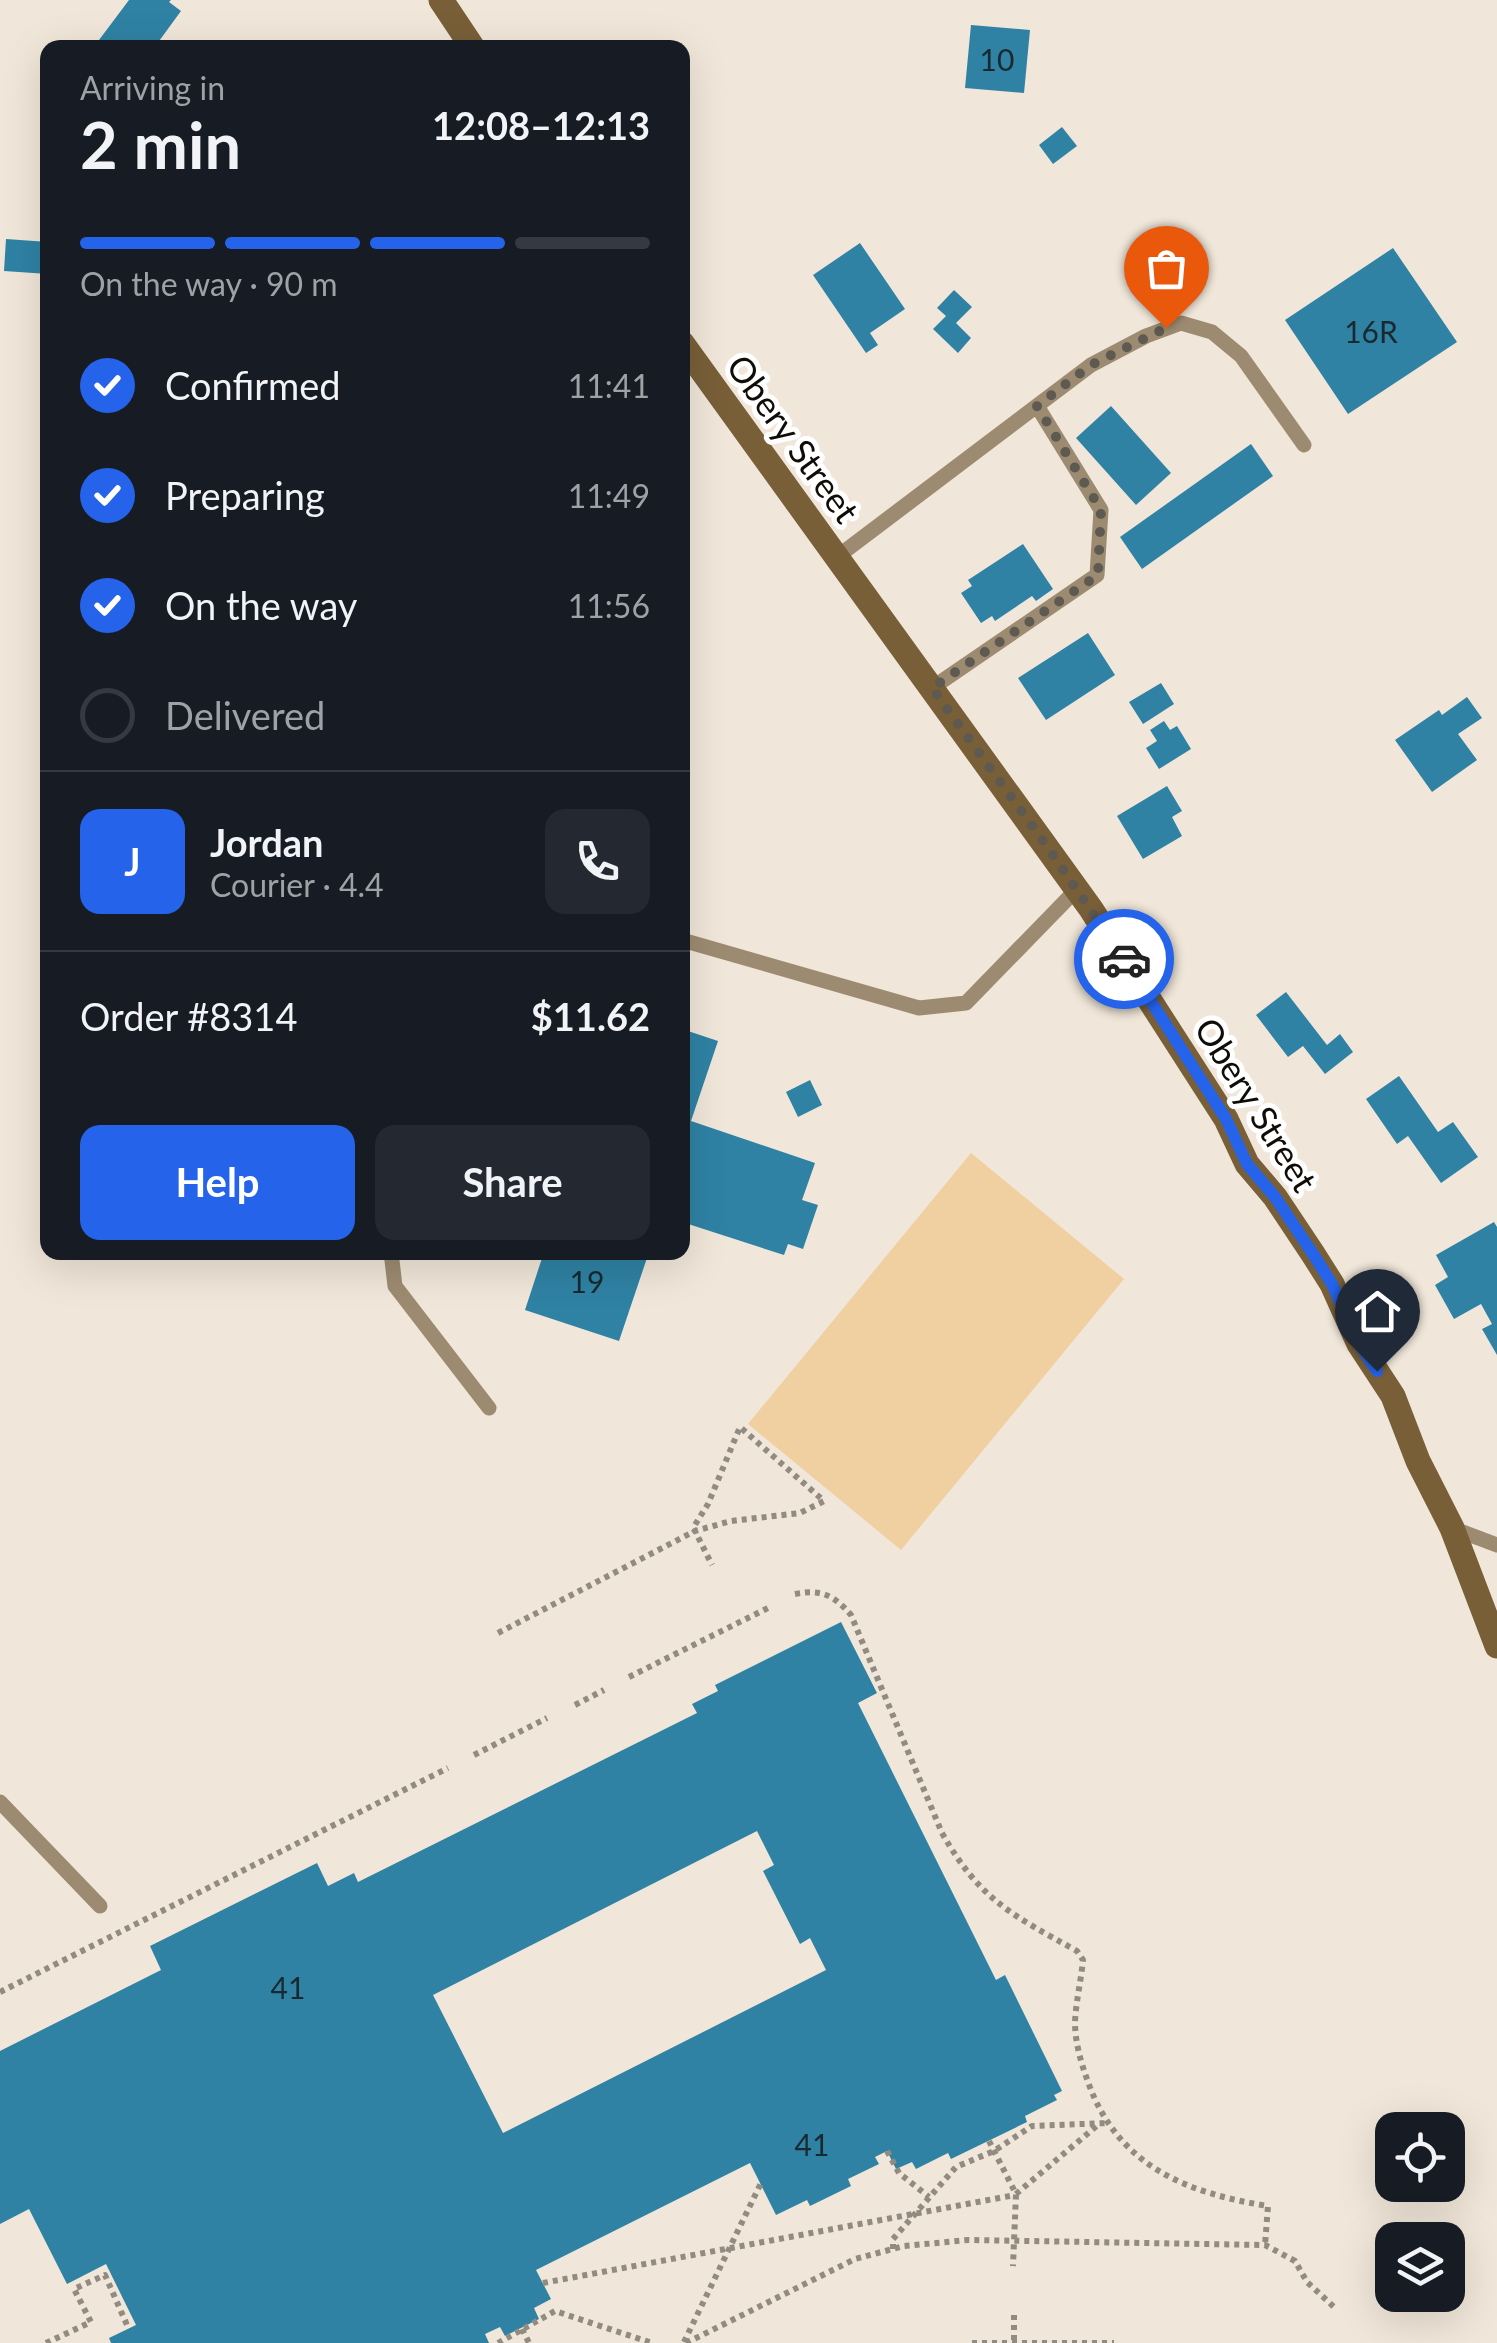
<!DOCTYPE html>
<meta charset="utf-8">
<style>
:root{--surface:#171b24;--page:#242831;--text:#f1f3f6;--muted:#9ea1a6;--line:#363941;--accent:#2563eb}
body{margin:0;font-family:Lato,sans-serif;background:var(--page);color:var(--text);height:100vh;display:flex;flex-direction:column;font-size:38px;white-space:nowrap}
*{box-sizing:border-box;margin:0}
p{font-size:32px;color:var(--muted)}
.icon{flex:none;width:55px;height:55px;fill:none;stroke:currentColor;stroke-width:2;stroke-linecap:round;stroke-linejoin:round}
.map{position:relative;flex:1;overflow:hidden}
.details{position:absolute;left:40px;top:40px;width:650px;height:1220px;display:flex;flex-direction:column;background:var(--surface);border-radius:20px;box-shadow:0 10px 40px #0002}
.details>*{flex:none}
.fabs{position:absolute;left:1375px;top:2112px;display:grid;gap:20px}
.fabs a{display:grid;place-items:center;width:90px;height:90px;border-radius:20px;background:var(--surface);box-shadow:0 10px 40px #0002;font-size:50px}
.pin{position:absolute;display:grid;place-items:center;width:85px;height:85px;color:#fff;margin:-102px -42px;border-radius:50% 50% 50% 0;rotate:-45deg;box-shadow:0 0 10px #0007}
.pin .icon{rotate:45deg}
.courier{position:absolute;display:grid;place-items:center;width:100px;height:100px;margin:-50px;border:8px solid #2563eb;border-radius:50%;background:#fff;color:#222;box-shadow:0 2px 12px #0007}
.headline em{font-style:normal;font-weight:700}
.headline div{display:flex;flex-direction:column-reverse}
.headline{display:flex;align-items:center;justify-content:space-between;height:170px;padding:0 40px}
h1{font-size:65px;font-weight:700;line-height:75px}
.bar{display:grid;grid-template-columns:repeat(4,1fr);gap:15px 10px;align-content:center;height:120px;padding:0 40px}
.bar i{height:12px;border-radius:8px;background:var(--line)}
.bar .on{background:var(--accent)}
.bar p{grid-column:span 4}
.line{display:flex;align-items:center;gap:25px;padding:0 40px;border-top:2px solid var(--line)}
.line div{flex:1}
.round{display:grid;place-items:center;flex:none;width:105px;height:105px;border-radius:20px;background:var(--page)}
ol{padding:0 40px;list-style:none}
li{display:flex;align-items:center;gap:30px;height:110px}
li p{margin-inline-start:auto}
li .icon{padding:10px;border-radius:50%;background:var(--accent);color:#fff;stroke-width:4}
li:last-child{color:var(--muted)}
li i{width:55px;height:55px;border:5px solid var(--line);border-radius:50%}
.button{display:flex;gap:20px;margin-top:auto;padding:20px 40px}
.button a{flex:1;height:115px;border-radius:20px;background:var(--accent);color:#fff;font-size:40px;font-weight:700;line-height:115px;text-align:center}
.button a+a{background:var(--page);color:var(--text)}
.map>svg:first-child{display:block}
.green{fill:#f0cfa1}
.building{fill:#2f82a4;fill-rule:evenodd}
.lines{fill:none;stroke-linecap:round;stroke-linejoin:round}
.path{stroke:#928b81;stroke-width:6;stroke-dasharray:5 5;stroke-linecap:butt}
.lane{stroke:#9d8b71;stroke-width:15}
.secondary{stroke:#785f38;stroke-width:25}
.done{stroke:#5e5951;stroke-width:10;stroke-dasharray:0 18}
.route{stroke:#2563eb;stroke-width:12}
.labels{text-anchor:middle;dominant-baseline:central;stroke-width:10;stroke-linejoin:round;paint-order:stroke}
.number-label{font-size:30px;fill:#182a2f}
.street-label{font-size:35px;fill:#100d08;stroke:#fff}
</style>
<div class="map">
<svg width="1497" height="2343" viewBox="0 0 1497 2343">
<rect width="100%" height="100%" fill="#f0e6d9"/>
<!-- green -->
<path class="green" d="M971 1153 1124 1279 901 1550 748 1424Z"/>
<!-- building -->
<path class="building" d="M129 0H171L169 2 181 11 154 48H93Z
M971 25 1030 30 1024 93 965 88Z
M1062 127 1077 146 1053 164 1039 145Z
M6 239 48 242V274L4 271Z
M860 243 905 309 870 333 878 345 866 353 813 275Z
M1393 248 1457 342 1348 414 1285 320Z
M954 290 972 307 956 323 971 338 958 353 933 329 946 316 937 308Z
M1111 406 1171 473 1136 505 1076 438Z
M1251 444 1273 476 1142 569 1120 537Z
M1023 544 1053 589 1036 601 1032 596 995 621 992 616 981 623 961 593 972 586 968 580Z
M1088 633 1115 675 1046 720 1018 678Z
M1161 683 1174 704 1143 724 1129 702Z
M1467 697 1482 718 1458 734 1477 760 1432 792 1395 740 1439 710 1442 715Z
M1164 721 1170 730 1177 726 1191 749 1159 769 1146 748 1157 741 1150 730Z
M1167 786 1182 811 1172 817 1182 836 1143 859 1117 816Z
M1286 992 1327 1045 1340 1034 1353 1052 1325 1074 1303 1046 1288 1057 1256 1015Z
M682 1029 718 1041 691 1121 815 1163 802 1200 818 1205 803 1249 788 1244 784 1255 682 1222Z
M1399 1076 1438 1132 1453 1122 1478 1157 1441 1183 1408 1136 1397 1144 1366 1099Z
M810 1080 822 1105 798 1117 786 1092Z
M1494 1222 1497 1227V1355L1482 1329 1492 1324 1481 1304 1454 1319 1435 1285 1448 1277 1436 1255Z
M544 1252H649L619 1341 525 1310Z
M841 1622 877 1693 858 1703 996 1980 1005 1975 1062 2091 1054 2095 1057 2100 1025 2116 1027 2122 951 2159 948 2153 916 2169 912 2162 896 2169 887 2151 875 2157 879 2164 848 2179 851 2186 810 2206 807 2200 776 2215 750 2163 536 2270 551 2299 534 2308 539 2319 505 2336 500 2327 485 2334 489 2343H111L109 2338 136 2325 106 2264 67 2284 29 2209 0 2224V2051L161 1970 150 1946 317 1863 328 1886 354 1873 358 1882 697 1713 692 1704 718 1691 715 1685ZM757 1831 774 1865 763 1871 800 1944 810 1938 826 1970 503 2133 433 1995Z"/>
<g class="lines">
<!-- path -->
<path class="path" d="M795 1594C821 1589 834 1595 851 1615L942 1833C980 1900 1012 1915 1077 1951L1083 1960C1081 1981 1076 2001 1075 2022 1075 2042 1081 2063 1088 2082 1118 2166 1186 2193 1268 2206L1265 2245
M498 1633 695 1531 731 1521 800 1513 824 1501 740 1427 708 1504 693 1528 695 1531 712 1565
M629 1677 768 1608
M575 1705 604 1690
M474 1755 547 1718
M0 1992 448 1768
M989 2141 1016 2194 1013 2266
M887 2151 899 2173 929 2197
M1016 2194 1099 2124
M893 2249V2239L956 2167 994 2151 1032 2126 1108 2123
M543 2283 1015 2195
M1014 2315V2342
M522 2329 529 2343
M684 2342 761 2183
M46 2343 91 2322 74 2289 105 2275 127 2325
M498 2343 555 2311 652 2343
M686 2343 855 2259 904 2246 968 2240 1265 2245 1295 2261 1307 2282 1334 2307
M972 2343H1114"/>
<!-- lane -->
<path class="lane" d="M837 557 1091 365 1146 336 1181 323 1212 332 1241 356 1304 445
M932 688 1097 575 1101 510 1037 406
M682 940 919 1008 966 1003 1077 889
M391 1252 395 1286 489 1408
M1452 1528 1497 1545
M0 1802 100 1906"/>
<!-- secondary -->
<path class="secondary" d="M441 0 473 48
M682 343 1091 909 1226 1119 1247 1164 1275 1197 1313 1254 1332 1284 1359 1344 1393 1396 1418 1461 1452 1528 1497 1646"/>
</g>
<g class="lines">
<!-- done -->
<path class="done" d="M1124 959 1046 845 932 688 1098 575 1101 510 1037 406 1091 365 1166 328"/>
<!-- route -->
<path class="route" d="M1124 959 1226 1119 1247 1164 1275 1197 1313 1254 1332 1284 1359 1344 1377 1371"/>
</g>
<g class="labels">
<!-- number labels -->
<g class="number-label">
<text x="997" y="59">10</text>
<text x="1371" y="331">16R</text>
<text x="587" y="1281">19</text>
<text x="288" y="1987">41</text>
<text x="812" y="2144">41</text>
</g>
<!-- street labels -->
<g class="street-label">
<text transform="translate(794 438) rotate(54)">Obery Street</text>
<text transform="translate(1257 1104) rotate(58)">Obery Street</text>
</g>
</g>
</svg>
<div class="fabs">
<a><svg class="icon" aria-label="locate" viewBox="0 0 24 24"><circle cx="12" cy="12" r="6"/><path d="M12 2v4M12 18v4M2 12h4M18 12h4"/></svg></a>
<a><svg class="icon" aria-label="layers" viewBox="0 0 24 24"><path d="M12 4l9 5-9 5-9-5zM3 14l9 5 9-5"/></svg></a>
</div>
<div class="pin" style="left:1166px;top:328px;background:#ea580c"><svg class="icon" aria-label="bag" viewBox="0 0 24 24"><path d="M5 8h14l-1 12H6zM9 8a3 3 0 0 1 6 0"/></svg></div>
<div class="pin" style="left:1377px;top:1371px;background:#1f2937"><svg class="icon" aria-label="home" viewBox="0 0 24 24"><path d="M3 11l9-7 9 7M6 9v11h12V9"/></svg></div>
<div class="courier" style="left:1124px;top:959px"><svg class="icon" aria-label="car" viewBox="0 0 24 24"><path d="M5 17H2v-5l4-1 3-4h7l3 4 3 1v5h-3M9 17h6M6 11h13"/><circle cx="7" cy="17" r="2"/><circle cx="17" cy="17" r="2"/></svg></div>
<section class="details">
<div class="headline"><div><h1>2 min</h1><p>Arriving in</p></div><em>12:08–12:13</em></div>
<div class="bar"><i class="on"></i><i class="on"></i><i class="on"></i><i></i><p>On the way · 90 m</p></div>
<ol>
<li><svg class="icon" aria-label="check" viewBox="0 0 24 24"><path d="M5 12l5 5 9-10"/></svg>Confirmed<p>11:41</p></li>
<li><svg class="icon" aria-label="check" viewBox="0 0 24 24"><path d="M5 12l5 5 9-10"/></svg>Preparing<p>11:49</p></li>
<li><svg class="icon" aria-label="check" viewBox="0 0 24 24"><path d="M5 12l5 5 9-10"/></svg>On the way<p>11:56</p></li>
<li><i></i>Delivered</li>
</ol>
<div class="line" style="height:180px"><b class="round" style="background:var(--accent);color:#fff">J</b><div><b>Jordan</b><p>Courier · 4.4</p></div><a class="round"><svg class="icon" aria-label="phone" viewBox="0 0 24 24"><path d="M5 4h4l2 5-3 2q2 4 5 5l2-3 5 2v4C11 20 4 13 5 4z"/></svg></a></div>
<div class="line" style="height:130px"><div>Order #8314</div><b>$11.62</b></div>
<div class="button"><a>Help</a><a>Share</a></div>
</section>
</div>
